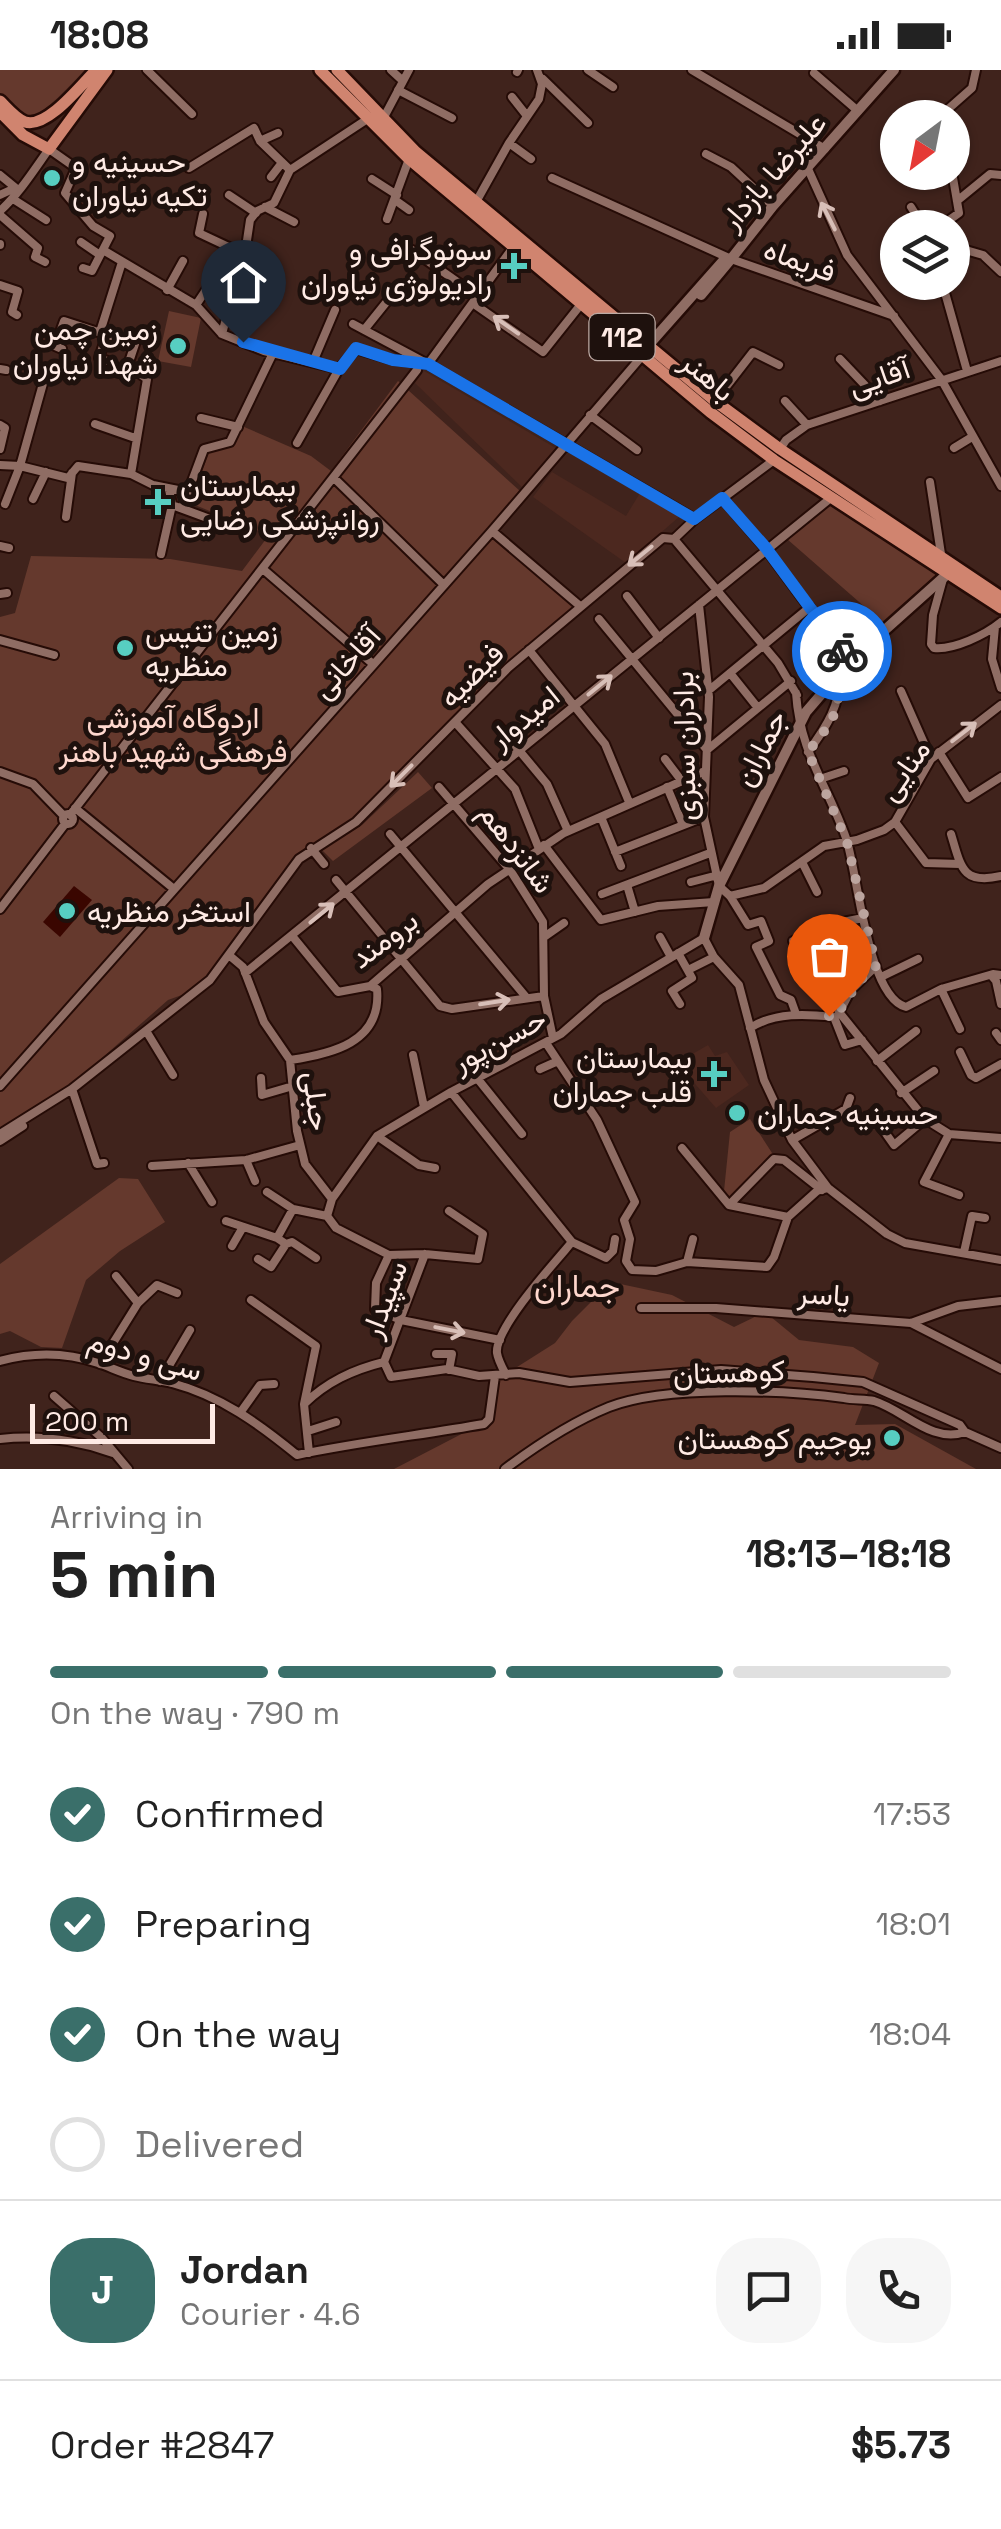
<!DOCTYPE html>
<meta charset="utf-8">
<style>
:root{--surface:#fff;--page:#f6f6f6;--text:#222;--muted:#767676;--line:#e0e0e0;--accent:#3a6f6a}
body{margin:0;font-family:"Space Grotesk",Vazirmatn,sans-serif;background:var(--page);color:var(--text);height:100vh;display:flex;flex-direction:column;font-size:38px;white-space:nowrap}
*{box-sizing:border-box;margin:0}
p{font-size:32px;color:var(--muted)}
.icon{flex:none;width:55px;height:55px;fill:none;stroke:currentColor;stroke-width:2;stroke-linecap:round;stroke-linejoin:round}
.map{position:relative;height:1399px;overflow:hidden}
.sheet{display:flex;flex-direction:column;background:var(--surface);flex:1}
.sheet>*{flex:none}
.needle{width:65px;rotate:212deg}
.tools{position:absolute;left:880px;top:30px;display:grid;gap:20px}
.tools a{display:grid;place-items:center;width:90px;height:90px;border-radius:50%;background:var(--surface);box-shadow:0 2px 8px #0004;font-size:50px}
.scale{position:absolute;left:30px;bottom:25px;width:185px;box-sizing:border-box;padding-left:10px;border:5px solid #ffebe5;border-top:0;font-size:28px;line-height:35px;white-space:nowrap;color:#ffebe5;-webkit-text-stroke:8px #1e110d;paint-order:stroke}
.pin{position:absolute;display:grid;place-items:center;width:85px;height:85px;color:#fff;margin:-102px -42px;border-radius:50% 50% 50% 0;rotate:-45deg;box-shadow:0 0 10px #0007}
.pin .icon{rotate:45deg}
.courier{position:absolute;display:grid;place-items:center;width:100px;height:100px;margin:-50px;border:8px solid #1a73e8;border-radius:50%;background:#fff;color:#222;box-shadow:0 2px 12px #0007}
.overview em{font-style:normal;font-weight:600}
.overview div{display:flex;flex-direction:column-reverse}
.overview{display:flex;align-items:center;justify-content:space-between;height:170px;padding:0 50px}
h1{font-size:65px;font-weight:600;line-height:75px}
.bar{display:grid;grid-template-columns:repeat(4,1fr);gap:15px 10px;align-content:center;height:120px;padding:0 50px}
.bar i{height:12px;border-radius:8px;background:var(--line)}
.bar .current{background:var(--accent)}
.bar p{grid-column:span 4}
.line{display:flex;align-items:center;gap:25px;padding:0 50px;border-top:2px solid var(--line)}
.line div{flex:1}
.round{display:grid;place-items:center;flex:none;width:105px;height:105px;border-radius:40px;background:var(--page)}
ol{padding:0 50px;list-style:none}
li{display:flex;align-items:center;gap:30px;height:110px}
li p{margin-inline-start:auto}
li .icon{padding:10px;border-radius:50%;background:var(--accent);color:#fff;stroke-width:4}
li:last-child{color:var(--muted)}
li i{width:55px;height:55px;border:5px solid var(--line);border-radius:50%}
.status{display:flex;justify-content:space-between;align-items:center;height:70px;padding:0 50px;background:var(--surface);direction:ltr}
.status svg{height:28px;fill:currentColor}
.map>svg:first-child{display:block}
.built{fill:#4c281f}
.green{fill:#65392d}
.water{fill:#3a0600}
.lines{fill:none;stroke-linecap:round;stroke-linejoin:round}
.minor-casing{stroke:#250b06;stroke-width:12}
.secondary-casing{stroke:#250b06;stroke-width:15}
.primary-casing{stroke:#250b06;stroke-width:16}
.minor{stroke:#8f6d64;stroke-width:8}
.secondary{stroke:#8f6d64;stroke-width:10}
.primary{stroke:#d0846f;stroke-width:11}
.oneway{stroke:#d8bfb8}
.done{stroke:#bca59f;stroke-width:10;stroke-dasharray:0 18}
.route{stroke:#1a73e8;stroke-width:12}
.poi-dot{fill:#57cec1;stroke:#1e110d;stroke-width:4}
.labels{text-anchor:middle;dominant-baseline:central;stroke-width:10;stroke-linejoin:round;paint-order:stroke}
.shield{fill:#1e110d;stroke:#bcaaa4;stroke-width:2.5}
.shield-label{font-size:28px;font-weight:bold;fill:#ffebe5}
.poi-label{font-size:30px;fill:#ffebe5;stroke:#1e110d;text-anchor:start}
.street-label{font-size:30px;fill:#ffebe5;stroke:#1e110d}
.park-label{font-size:30px;fill:#fed8ce;stroke:#1e110d}
.neighbourhood-label{font-size:32px;fill:#fed7cd;stroke:#1e110d}
</style>
<div class="status"><b>18:08</b><svg viewBox="0 0 49 12"><path d="M0 12V9h3v3zM5 12V6h3v6zM10 12V3h3v9zM15 12V0h3v12zM26 1h20v11H26zM47 4h2v5h-2z"/></svg></div>
<div class="map">
<svg width="1001" height="1399" viewBox="0 0 1001 1399">
<rect width="100%" height="100%" fill="#40231c"/>
<!-- built -->
<path class="built" d="M424 301 559 380 524 419 415 313Z
M552 402 626 446 640 423 680 446 626 493 533 427Z
M708 975 715 986 727 982 749 1015 716 1038 677 993Z"/>
<!-- green -->
<path class="green" d="M0 0H85C74 11 38 53 23 47 15 43 6 31 0 25Z
M169 241 201 248 191 297 158 291Z
M398 311 520 421 485 463 574 537 496 605 354 748 304 779 289 794 208 907 190 922 168 930 70 1016 0 1059V547L15 543 31 486 170 489 242 501 269 465 190 433 209 383 232 376 242 356 311 386 331 401Z
M831 431 937 504 882 552 787 469Z
M418 702 432 718 333 791 322 780 362 755Z
M750 1049 774 1086 730 1130 724 1121 730 1062Z
M119 1108 138 1109 165 1152 120 1181 86 1210 62 1278 41 1277 10 1261 0 1264V1194Z
M611 1212 672 1225 734 1257 765 1242 799 1270 853 1277 879 1293 855 1355 895 1354 976 1399H394L475 1357 488 1359 495 1311 555 1273 572 1251Z"/>
<!-- water -->
<path class="water" d="M74 816 92 830 60 867 43 852Z"/>
<g class="lines">
<!-- minor casing -->
<g class="minor-casing">
<path id="minor" d="M147 0 192 44
M391 0 403 11
M588 0 613 17
M692 0 825 79
M517 2 518 0
M814 3 858 41
M543 9 588 53
M398 20 452 48
M512 27 527 46
M938 48 972 18 976 0
M383 49 409 0
M260 71 278 63
M509 73 531 89
M706 84 731 97 773 136
M189 98 254 58 260 71 290 100
M808 99 847 185 941 309 1001 416
M0 105 17 119
M271 107 281 94
M552 108 731 189 894 246
M372 109 397 125
M0 125 15 118
M229 125 256 143
M13 129 46 150
M395 130 409 140
M957 131 990 104 1001 105
M476 132 509 73 539 29 542 14 537 0
M265 137 294 152
M911 137 924 158
M0 141C19 124 34 100 49 79L76 98 65 123 93 156 110 166 92 201 83 198
M203 144 199 163 248 186
M0 145 38 178 35 187 45 192
M387 149 409 89
M938 158 959 143 952 102
M81 172 100 185
M0 174V175
M952 176 983 185 1001 202
M103 180 196 235 222 264 264 281 339 299 356 279 393 290 428 294 695 449
M412 180 476 225
M942 212 967 301
M0 215 18 221 12 242 17 245
M167 220 183 191
M474 234 543 282 582 233
M196 235 226 190
M353 254 428 294 514 176
M364 260 397 219
M100 262 122 192
M107 264 99 288 110 292
M222 264 228 241 246 238 256 228 263 213 261 201 248 186 246 177 250 150 257 141 274 133 290 100 369 48
M62 279 55 276 64 251 135 274 128 295 147 309 131 404
M840 289 880 331
M313 292 335 240
M0 299 6 300
M715 331 753 282 779 295
M785 331 807 355
M590 345 637 380
M201 348 238 357
M95 354 135 368
M0 355 5 358 0 379
M297 373 339 299
M954 378 972 367
M780 379 786 370 807 355 1001 291
M0 395 20 396 68 408 78 396 131 404 153 415 188 422
M334 408 444 515
M930 412 941 484
M722 428 766 479 849 592
M33 429 46 402
M5 434 20 396 44 310
M172 435 237 459
M182 438 204 379 230 372 273 283
M66 447 72 403
M492 461 580 536
M674 469 778 593 797 625
M0 476 9 478
M161 484 172 435 169 419
M264 500 373 594
M943 509 933 545 931 574 934 578C954 580 985 565 1001 552
M0 524 7 523
M627 526 659 568
M699 535 709 627 704 747 719 816 730 826 748 855 761 851 769 871 756 877 780 925 791 930 796 944
M599 549 707 680
M995 557 992 589 1001 618
M0 570 54 585
M529 580 605 674 629 732
M730 603 758 638
M708 621 810 537
M901 621 931 689
M796 623C800 683 827 714 846 768 858 803 867 927 906 937L941 919 993 904 1001 905
M455 652 515 719 539 779
M498 655 547 714 568 761
M707 680 791 611
M808 682C827 656 841 635 840 601
M939 682 968 728 1001 707
M665 689 681 710
M0 702 33 714 64 746
M820 709 844 701
M439 717 510 800 543 852 544 926 553 968
M667 717 683 755
M75 738 174 819
M63 749a5 5 0 1 1 10 0a5 5 0 1 1-10 0Z
M70 745 417 300
M601 747 621 796
M895 752 926 793 960 794
M390 764 526 927
M951 764C961 797 962 815 1001 806
M544 775 601 850 658 836 714 832
M311 778 324 794
M615 782 704 747
M802 792 817 822
M336 810 440 936 452 939 544 926
M691 812 718 805
M627 815 635 842
M602 824 710 783
M730 826 764 818 824 776 857 770 884 760 895 752 931 689 1001 635
M0 839 65 754
M293 867 338 922 370 916 488 814 564 763 705 701
M544 867 564 853
M660 867 671 887
M793 871 833 854 863 848
M678 883 692 908 672 921 680 934
M230 886 243 897 264 952 290 990 297 1061 305 1094 332 1129
M801 897 806 911 823 929 832 927 841 935
M688 900 714 887
M245 903 832 427
M991 905 996 911 1001 934
M881 907 918 889
M941 919 960 959
M839 942 925 1049 949 1064 1001 1068
M839 943 851 920 876 896
M834 947 845 975 862 970
M750 958C775 942 806 944 834 947
M996 963 1001 970
M148 964 173 1005
M546 973 597 1050 635 1132 624 1150 630 1169 626 1191 632 1200 656 1201 687 1192 767 1197 774 1187 788 1147
M960 982 971 1005 976 1008 1001 994
M413 985 424 1037
M290 990C331 984 382 973 377 919L370 916
M877 991 916 961
M540 999 558 991
M261 1008 262 1025 293 1016
M477 1008 522 1064
M0 1016 492 461 643 285
M72 1019 97 1094 104 1093
M451 1022 572 1172 606 1188 613 1181 615 1169
M901 1023 934 1001
M872 1044 894 1075 925 1049
M0 1064 72 1019 210 910 299 789 356 752 508 598 663 468 674 469 695 449 774 390
M949 1064 924 1112 959 1125
M377 1066 419 1095 435 1098
M792 1070 846 1039 850 1028
M0 1071 23 1056
M682 1078 729 1135 788 1147 817 1121 828 1118
M246 1090 255 1111
M188 1093 212 1132
M152 1096 246 1090 300 1075
M267 1122 293 1139 327 1146
M729 1135 774 1089 784 1090 822 1120
M449 1141 483 1164 478 1189 425 1184 389 1185 336 1158 327 1146 332 1129 377 1066 451 1022 561 964 601 929 704 868 714 887 739 915 764 1010 792 1070 828 1118 887 1164 905 1173 1001 1190
M226 1151 277 1168 293 1139
M277 1168 286 1174 292 1172 316 1188
M232 1176 243 1157
M964 1182 972 1146 985 1148
M389 1185 376 1213 375 1239 401 1250 500 1270
M258 1189 271 1197 286 1174
M687 1192 693 1169
M116 1206 138 1233
M251 1230 316 1276 304 1334
M641 1238H716L911 1253 958 1236 1001 1231
M911 1253 1001 1299
M436 1284H452L449 1300
M0 1291C33 1282 65 1282 98 1293 110 1297 122 1303 134 1306 146 1309 159 1310 172 1313 221 1326 259 1354 297 1385 359 1372 421 1365 484 1354L489 1349 495 1306
M384 1292 391 1307 447 1299 479 1306 519 1303 570 1312 721 1300 813 1307 863 1312 960 1355 965 1362 1001 1378
M384 1292 425 1184
M100 1294 138 1233 157 1215 177 1223
M506 1305C503 1299 498 1290 497 1283 494 1259 555 1192 572 1172
M160 1311 190 1260
M54 1326 102 1368 128 1399
M240 1343 260 1315 274 1314
M308 1361 336 1352
M0 1369C38 1365 77 1370 113 1383
M309 1383 304 1334C327 1312 352 1300 384 1292
M505 1399C537 1375 572 1352 609 1337 666 1315 783 1320 844 1328 853 1330 865 1329 874 1331 904 1340 932 1374 965 1362"/>
</g>
<!-- secondary casing -->
<g class="secondary-casing">
<path id="secondary" d="M701 225 731 189
M646 278 723 191 731 189 773 136 894 0
M704 868 719 816 806 642 849 592 953 499"/>
</g>
<!-- primary casing -->
<g class="primary-casing">
<path id="primary" d="M320 0 409 89 710 342 774 390 1001 538
M337 0 416 82 715 331 780 379 1001 527
M0 31C7 38 16 49 25 52 47 59 81 15 96 0
M0 42 23 65 49 79 107 0"/>
</g>
<!-- minor -->
<use href="#minor" class="minor"/>
<!-- secondary -->
<use href="#secondary" class="secondary"/>
<!-- primary -->
<use href="#primary" class="primary"/>
</g>
<!-- one-way arrows -->
<defs><path id="oneway-shaft" d="M-6 0H5M1.5-3L5.5 0L1.5 3" fill="none" stroke-width="1.6" stroke-linecap="round" stroke-linejoin="round" transform="scale(2.5)"/></defs>
<g class="oneway">
<use href="#oneway-shaft" transform="translate(828 146) rotate(-117)"/>
<use href="#oneway-shaft" transform="translate(506 255) rotate(-145)"/>
<use href="#oneway-shaft" transform="translate(640 486) rotate(141)"/>
<use href="#oneway-shaft" transform="translate(600 615) rotate(-39)"/>
<use href="#oneway-shaft" transform="translate(964 662) rotate(-38)"/>
<use href="#oneway-shaft" transform="translate(401 706) rotate(135)"/>
<use href="#oneway-shaft" transform="translate(322 843) rotate(-39)"/>
<use href="#oneway-shaft" transform="translate(495 932) rotate(-9)"/>
<use href="#oneway-shaft" transform="translate(450 1260) rotate(11)"/>
</g>
<g class="lines">
<!-- done -->
<path class="done" d="M829 946 834 948C848 930 856 911 876 896L847 772 808 682C818 669 831 655 836 639 841 621 836 605 849 592L842 581"/>
<!-- route -->
<path class="route" d="M243 272 340 299 356 278 393 290 428 294 694 449 722 428 766 478 842 581"/>
</g>
<!-- markers -->
<g class="poi-dot">
<circle cx="52" cy="108" r="10"/>
<path d="M509 181h10v10h10v10h-10v10h-10v-10h-10v-10h10z"/>
<circle cx="178" cy="276" r="10"/>
<path d="M153 417h10v10h10v10h-10v10h-10v-10h-10v-10h10z"/>
<circle cx="125" cy="578" r="10"/>
<circle cx="67" cy="841" r="10"/>
<path d="M709 989h10v10h10v10h-10v10h-10v-10h-10v-10h10z"/>
<circle cx="737" cy="1043" r="10"/>
<circle cx="892" cy="1368" r="10"/>
</g>
<g class="labels">
<!-- shield labels -->
<rect class="shield" x="589.5" y="244" width="65" height="46" rx="8"/>
<g class="shield-label">
<text x="622" y="267">112</text>
</g>
<!-- poi labels -->
<g class="poi-label">
<text x="72" y="91">حسینیه و<tspan x="72" dy="34">تکیه نیاوران</tspan></text>
<text x="492" y="179" text-anchor="end">سونوگرافی و<tspan x="492" dy="34">رادیولوژی نیاوران</tspan></text>
<text x="158" y="259" text-anchor="end">زمین چمن<tspan x="158" dy="34">شهدا نیاوران</tspan></text>
<text x="180" y="415">بیمارستان<tspan x="180" dy="34">روانپزشکی رضایی</tspan></text>
<text x="145" y="561">زمین تنیس<tspan x="145" dy="34">منظریه</tspan></text>
<text x="87" y="841">استخر منظریه</text>
<text x="692" y="987" text-anchor="end">بیمارستان<tspan x="692" dy="34">قلب جماران</tspan></text>
<text x="757" y="1043">حسینیه جماران</text>
<text x="872" y="1368" text-anchor="end">یوجیم کوهستان</text>
</g>
<!-- street labels -->
<g class="street-label">
<text transform="translate(773 101) rotate(-49)">علیرضا بازدار</text>
<text transform="translate(800 190) rotate(20)">فریماه</text>
<text transform="translate(708 306) rotate(40)">باهنر</text>
<text transform="translate(879 307) rotate(-19)">آقایی</text>
<text transform="translate(346 592) rotate(-48)">آقاخانی</text>
<text transform="translate(471 605) rotate(-45)">فیضیه</text>
<text transform="translate(524 647) rotate(-39)">امیدوار</text>
<text transform="translate(684 676) rotate(-91)">برادران سبزی</text>
<text transform="translate(760 678) rotate(-63)">جماران</text>
<text transform="translate(904 700) rotate(-55)">منایی</text>
<text transform="translate(517 778) rotate(53)">شانزدهم</text>
<text transform="translate(384 869) rotate(-37)">برومند</text>
<text transform="translate(499 970) rotate(-28)">حسن‌پور</text>
<text transform="translate(317 1031) rotate(83)">جبلی</text>
<text transform="translate(824 1224) rotate(4)">یاسر</text>
<text transform="translate(384 1229) rotate(-69)">سپیدار</text>
<text transform="translate(145 1285) rotate(16)">سی و دوم</text>
<text transform="translate(729 1302) rotate(-2)">کوهستان</text>
</g>
<!-- park labels -->
<g class="park-label">
<text x="173" y="647">اردوگاه آموزشی<tspan x="173" dy="34">فرهنگی شهید باهنر</tspan></text>
</g>
<!-- neighbourhood labels -->
<g class="neighbourhood-label">
<text x="577" y="1216">جماران</text>
</g>
</g>
</svg>
<div class="tools">
<a><svg class="needle" viewBox="-14 -14 28 28"><path d="M0-13l5 13h-10z" fill="#e53935"/><path d="M0 13l5-13h-10z" fill="#767676"/></svg></a>
<a><svg class="icon" aria-label="layers" viewBox="0 0 24 24"><path d="M12 4l9 5-9 5-9-5zM3 14l9 5 9-5"/></svg></a>
</div>
<div class="scale">200 m</div>
<div class="pin" style="left:829px;top:946px;background:#ea580c"><svg class="icon" aria-label="bag" viewBox="0 0 24 24"><path d="M5 8h14l-1 12H6zM9 8a3 3 0 0 1 6 0"/></svg></div>
<div class="pin" style="left:243px;top:272px;background:#1f2937"><svg class="icon" aria-label="home" viewBox="0 0 24 24"><path d="M3 11l9-7 9 7M6 9v11h12V9"/></svg></div>
<div class="courier" style="left:842px;top:581px"><svg class="icon" aria-label="bike" viewBox="0 0 24 24"><circle cx="6" cy="16" r="4"/><circle cx="18" cy="16" r="4"/><path d="M6 16l4-8h5l3 8M10 8l3 8H6M13 5h3"/></svg></div>
</div>
<section class="sheet">
<div class="overview"><div><h1>5 min</h1><p>Arriving in</p></div><em>18:13–18:18</em></div>
<div class="bar"><i class="current"></i><i class="current"></i><i class="current"></i><i></i><p>On the way · 790 m</p></div>
<ol>
<li><svg class="icon" aria-label="check" viewBox="0 0 24 24"><path d="M5 12l5 5 9-10"/></svg>Confirmed<p>17:53</p></li>
<li><svg class="icon" aria-label="check" viewBox="0 0 24 24"><path d="M5 12l5 5 9-10"/></svg>Preparing<p>18:01</p></li>
<li><svg class="icon" aria-label="check" viewBox="0 0 24 24"><path d="M5 12l5 5 9-10"/></svg>On the way<p>18:04</p></li>
<li><i></i>Delivered</li>
</ol>
<div class="line" style="height:180px"><b class="round" style="background:var(--accent);color:#fff">J</b><div><b>Jordan</b><p>Courier · 4.6</p></div><a class="round"><svg class="icon" aria-label="chat" viewBox="0 0 24 24"><path d="M4 5h16v11H9l-5 4z"/></svg></a><a class="round"><svg class="icon" aria-label="phone" viewBox="0 0 24 24"><path d="M5 4h4l2 5-3 2q2 4 5 5l2-3 5 2v4C11 20 4 13 5 4z"/></svg></a></div>
<div class="line" style="height:130px"><div>Order #2847</div><b>$5.73</b></div>
</section>
